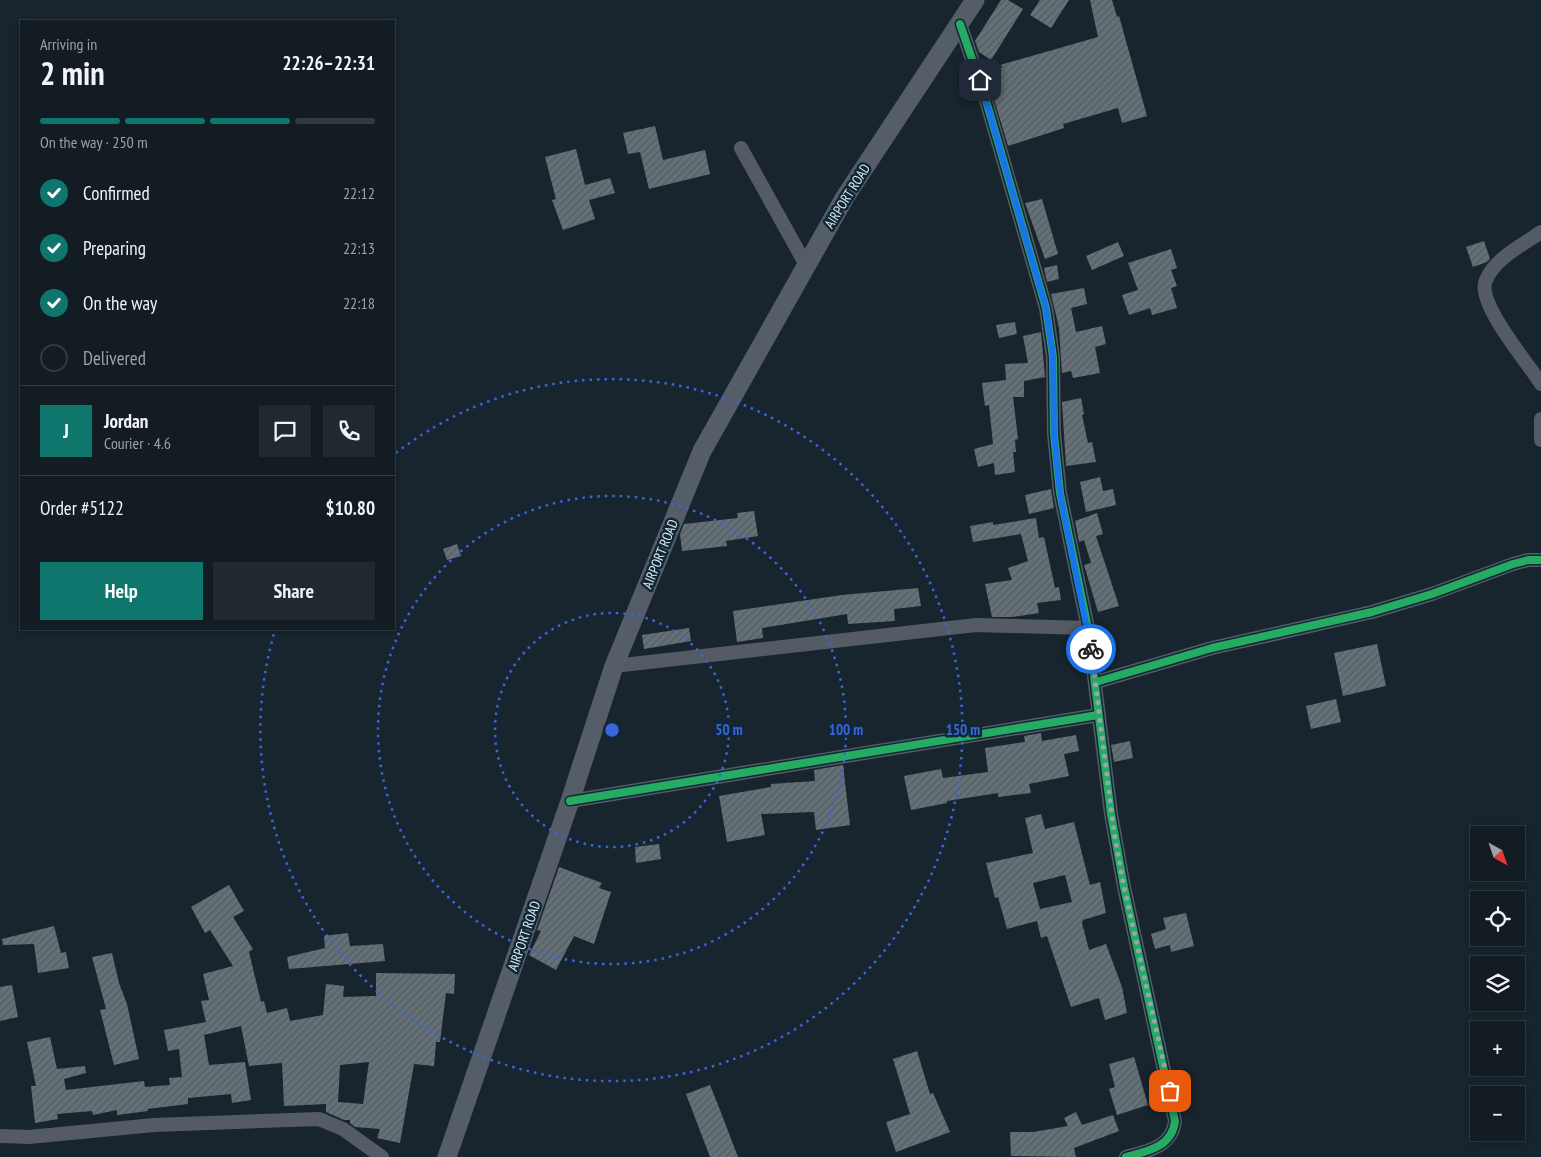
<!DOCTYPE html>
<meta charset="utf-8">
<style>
:root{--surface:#121c22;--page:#1f292f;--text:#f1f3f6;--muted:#9ca1a5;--line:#313a40;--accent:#0f766e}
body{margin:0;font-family:"PT Sans Narrow",sans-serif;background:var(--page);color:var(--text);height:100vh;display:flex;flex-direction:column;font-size:19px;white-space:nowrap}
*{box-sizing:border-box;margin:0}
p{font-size:16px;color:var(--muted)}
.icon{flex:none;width:28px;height:28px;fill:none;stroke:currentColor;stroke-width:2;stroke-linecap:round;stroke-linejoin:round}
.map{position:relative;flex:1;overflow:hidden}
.details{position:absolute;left:20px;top:20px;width:375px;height:610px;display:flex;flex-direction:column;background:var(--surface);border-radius:0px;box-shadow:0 2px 8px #0003,0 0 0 1px var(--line)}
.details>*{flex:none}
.needle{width:32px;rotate:140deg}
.fabs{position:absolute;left:1470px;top:826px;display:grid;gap:10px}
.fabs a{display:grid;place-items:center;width:55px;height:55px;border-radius:0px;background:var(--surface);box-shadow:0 2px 8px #0003,0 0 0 1px var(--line);font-size:25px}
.pin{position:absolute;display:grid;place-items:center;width:42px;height:42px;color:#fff;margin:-21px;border-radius:10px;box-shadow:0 2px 8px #0006}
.courier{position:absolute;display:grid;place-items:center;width:50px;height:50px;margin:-25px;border:4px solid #1a73e8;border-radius:50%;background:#fff;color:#222;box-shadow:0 1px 6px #0007}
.summary em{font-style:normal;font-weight:700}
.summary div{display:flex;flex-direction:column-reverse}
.summary{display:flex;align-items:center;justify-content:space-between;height:85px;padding:0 20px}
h1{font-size:32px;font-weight:700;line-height:38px}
.bar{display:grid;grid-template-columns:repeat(4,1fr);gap:8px 5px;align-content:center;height:60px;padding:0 20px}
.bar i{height:6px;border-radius:4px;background:var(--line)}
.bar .current{background:var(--accent)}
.bar p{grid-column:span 4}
.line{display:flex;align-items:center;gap:12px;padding:0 20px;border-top:1px solid var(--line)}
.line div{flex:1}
.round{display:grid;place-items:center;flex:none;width:52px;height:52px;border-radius:0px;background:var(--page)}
ol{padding:0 20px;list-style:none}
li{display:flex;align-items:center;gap:15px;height:55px}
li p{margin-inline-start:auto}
li .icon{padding:5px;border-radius:50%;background:var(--accent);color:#fff;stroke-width:4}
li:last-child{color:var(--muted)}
li i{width:28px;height:28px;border:2px solid var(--line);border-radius:50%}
.action{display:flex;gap:10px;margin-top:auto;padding:10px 20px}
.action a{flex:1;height:58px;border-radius:0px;background:var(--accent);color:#fff;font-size:20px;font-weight:700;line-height:58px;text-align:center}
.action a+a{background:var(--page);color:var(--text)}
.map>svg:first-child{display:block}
.building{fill:url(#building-hatch);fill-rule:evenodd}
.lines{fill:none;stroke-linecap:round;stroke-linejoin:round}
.street{stroke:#545b65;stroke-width:14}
.secondary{stroke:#555d69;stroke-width:19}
.cycleway-casing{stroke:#102736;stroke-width:11}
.cycleway{stroke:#26ab63;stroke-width:8}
.done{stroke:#97a4ae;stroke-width:5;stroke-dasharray:0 9}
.route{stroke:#1a73e8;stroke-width:6}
.ring{fill:none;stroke:#3a65dc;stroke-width:2.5;stroke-dasharray:2.5 5}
.labels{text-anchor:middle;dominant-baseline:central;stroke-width:5;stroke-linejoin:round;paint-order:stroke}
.street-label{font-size:14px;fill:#dbe8f3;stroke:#102736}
.centre{fill:#3a65dc;stroke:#102736;stroke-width:2.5}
.ring-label{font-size:15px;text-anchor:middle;font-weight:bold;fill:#3a65dc;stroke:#102736;stroke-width:5;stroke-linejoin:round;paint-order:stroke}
</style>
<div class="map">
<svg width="1541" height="1157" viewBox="0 0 1541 1157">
<defs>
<pattern id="building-hatch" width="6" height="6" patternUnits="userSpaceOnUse" patternTransform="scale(1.25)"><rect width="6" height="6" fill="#657177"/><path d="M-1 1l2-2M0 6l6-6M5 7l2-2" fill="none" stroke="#545c60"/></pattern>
</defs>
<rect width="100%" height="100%" fill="#18252e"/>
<!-- building -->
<path class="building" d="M1001 0H1008L1023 9 991 60 979 52 975 41Z
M1040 0H1069L1051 28 1030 15Z
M1090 0H1112L1117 17 1119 16 1147 116 1122 123 1118 108 1063 124 1064 128 1008 146 986 72 1003 67 1000 65 1098 37Z
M655 126 663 160 705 150 710 174 649 189 640 152 628 154 623 133Z
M576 149 585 185 610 178 615 193 589 200 595 219 563 230 552 200 556 199 545 157Z
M1042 199 1058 254 1045 259 1025 203Z
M1484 241 1490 259 1487 262 1473 267 1466 247Z
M1118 242 1124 256 1092 270 1086 256Z
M1171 249 1177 268 1171 270 1177 286 1171 288 1177 308 1152 315 1150 308 1129 315 1122 295 1138 290 1128 263Z
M1057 265 1059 279 1047 282 1044 268Z
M1084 288 1087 304 1071 308 1076 332 1102 326 1106 344 1095 347 1100 373 1073 378 1071 371 1062 373 1059 328 1051 294Z
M1015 322 1017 334 999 338 996 325Z
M1041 332 1045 377 1024 381V397H1013L1018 439 1015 440 1016 452H1013L1015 472 995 475 994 463 978 467 974 449 993 444 989 405 985 406 982 383 1006 380 1005 364 1028 363 1023 336Z
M1081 398 1084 414 1082 415 1088 443 1092 442 1096 462 1066 466 1062 402Z
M1100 477 1103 491 1113 489 1116 505 1086 512 1080 482Z
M1051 489 1054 508 1029 514 1025 495Z
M754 511 758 536 726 541 727 546 682 551 680 534 684 524 738 518 737 513Z
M1097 513 1103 534 1096 536 1119 606 1098 612 1084 565 1091 563 1084 540 1079 542 1075 521Z
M1036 518 1039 538 1044 537 1055 588 1059 587 1061 600 1037 603 1039 613 1012 617H992L985 584 1012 580 1008 568 1028 561 1021 534 973 542 970 526 993 522V525Z
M457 544 461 556 447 560 443 549Z
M918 588 921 606 894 609 895 621 848 624 847 614 762 628 763 638 737 642 733 611 842 595Z
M689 628 691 641 644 649 642 635Z
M1377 644 1386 686 1343 696 1334 653Z
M1336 699 1341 722 1311 729 1306 706Z
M1041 733 1042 741 1076 735 1079 751 1064 754 1069 776 1029 784 1031 793 998 797V793L947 801V803L911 810 904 776 941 769 943 778 988 772 985 748 1025 742 1024 736Z
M1130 741 1133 758 1114 762 1111 745Z
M843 765 850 825 816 830 814 812 761 814 765 835 727 842 719 796 771 787V784L815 781 814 770Z
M1041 814 1045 829 1074 822 1090 885 1100 882 1106 913 1083 920 1082 923 1089 950 1106 944 1122 987 1127 1013 1105 1020 1099 998 1071 1007 1047 936 1041 938 1037 921 1007 929 998 897 995 898 986 863 1033 853 1025 818ZM1065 875 1072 902 1040 909 1033 883Z
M659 844 661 859 636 863 635 847Z
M559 867 602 883 599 888 611 892 594 944 574 936 556 970 529 955 541 931 537 930Z
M229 885 244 911 233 917 253 949 249 952 261 1002 264 1001 267 1013 287 1008 290 1021 323 1015 326 984 344 986 343 997 376 996V973L455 974 454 994 446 993 440 1042H436L434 1066 414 1064 400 1143 377 1138 380 1129 355 1127 350 1123V1120H344L326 1112V1104L284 1106 282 1063 249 1066 241 1026 204 1035 209 1065 245 1062 251 1100 232 1103 231 1094 188 1098V1104L147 1109 148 1111 117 1115V1110L93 1115 92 1111 57 1114 58 1119 35 1123 31 1086H36L27 1042 50 1037 57 1069 85 1066 86 1073 64 1079 66 1090 144 1081 145 1087 170 1085 169 1078 182 1077 179 1049 168 1051 164 1030 206 1022 201 1001 209 1000 203 974 233 966 210 930 205 933 191 907ZM369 1062 363 1104 338 1102 340 1065Z
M1186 913 1194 946 1171 952 1170 945 1155 949 1151 934 1166 929 1163 918Z
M54 926 61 953 66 952 69 968 38 973 34 944 3 945 2 939Z
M348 933 350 946 383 944 385 961 289 969 287 957 325 948 324 936Z
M112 953 119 983 127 1004 139 1059 114 1065 100 1010 106 1009 92 957Z
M12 985 18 1017 0 1021V987Z
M917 1051 930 1094 933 1093 950 1132 896 1152 886 1122 910 1114 893 1059Z
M1134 1057 1148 1105 1117 1115 1109 1089 1115 1087 1109 1064Z
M710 1085 720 1110 738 1157H710L686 1094Z
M1076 1112 1082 1125 1113 1115 1119 1131 1074 1148 1076 1157 1011 1156 1010 1132H1033L1068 1126 1064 1118Z"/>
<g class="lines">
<!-- street -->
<path class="street" d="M960 24 985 97 1046 308 1053 357 1054 434 1060 493 1088 628 1111 814 1124 887 1175 1121C1172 1147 1148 1151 1126 1157
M741 148 806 265
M1541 232C1523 245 1495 258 1486 280 1475 302 1529 364 1541 384
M1541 419V440
M614 666 976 625 1088 628
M1096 682 1212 648 1372 612 1432 594 1513 564 1528 560H1541
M570 801 1098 715
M0 1136 29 1137 154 1125 319 1119 343 1129 382 1157"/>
<!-- secondary -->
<path class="secondary" d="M447 1157 570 801 614 666 702 451 845 197 975 0"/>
<!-- cycleway casing -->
<g class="cycleway-casing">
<path id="cycleway" d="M960 24 985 97 1046 308 1053 357 1054 434 1060 493 1088 628 1111 814 1124 887 1175 1121C1172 1147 1148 1151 1126 1157
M1096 682 1212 648 1372 612 1432 594 1513 564 1528 560H1541
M570 801 1098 715"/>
</g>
<!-- cycleway -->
<use href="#cycleway" class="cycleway"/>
</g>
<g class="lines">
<!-- done -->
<path class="done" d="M1091 649 1114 832 1124 887 1170 1091"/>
<!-- route -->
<path class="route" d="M980 80 1046 308 1053 357 1054 434 1060 493 1091 649"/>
</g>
<!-- distance rings -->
<g class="ring">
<circle cx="612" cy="730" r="117"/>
<circle cx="612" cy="730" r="234"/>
<path d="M396 453A351 351 0 1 1 275 630"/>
</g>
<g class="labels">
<!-- street labels -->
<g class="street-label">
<text transform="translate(847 196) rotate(-58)">AIRPORT ROAD</text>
<text transform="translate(660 554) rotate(-68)">AIRPORT ROAD</text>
<text transform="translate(524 936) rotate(-71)">AIRPORT ROAD</text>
</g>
</g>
<circle cx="612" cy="730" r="8" class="centre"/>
<g class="ring-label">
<text x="729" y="735">50 m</text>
<text x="846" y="735">100 m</text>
<text x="963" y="735">150 m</text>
</g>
</svg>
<div class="fabs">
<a><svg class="needle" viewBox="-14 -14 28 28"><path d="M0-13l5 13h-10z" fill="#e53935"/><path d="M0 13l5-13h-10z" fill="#9ca1a5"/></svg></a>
<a><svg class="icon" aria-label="locate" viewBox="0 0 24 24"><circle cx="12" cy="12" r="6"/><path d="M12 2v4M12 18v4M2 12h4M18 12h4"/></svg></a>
<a><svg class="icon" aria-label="layers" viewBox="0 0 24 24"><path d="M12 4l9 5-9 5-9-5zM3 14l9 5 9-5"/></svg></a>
<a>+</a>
<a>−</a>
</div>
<div class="pin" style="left:1170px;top:1091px;background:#ea580c"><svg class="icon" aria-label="bag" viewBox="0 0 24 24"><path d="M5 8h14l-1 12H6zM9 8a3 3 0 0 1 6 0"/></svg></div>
<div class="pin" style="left:980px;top:80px;background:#1f2937"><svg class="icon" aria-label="home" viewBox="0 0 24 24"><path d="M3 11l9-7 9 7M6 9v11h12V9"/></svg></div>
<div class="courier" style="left:1091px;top:649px"><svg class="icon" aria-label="bike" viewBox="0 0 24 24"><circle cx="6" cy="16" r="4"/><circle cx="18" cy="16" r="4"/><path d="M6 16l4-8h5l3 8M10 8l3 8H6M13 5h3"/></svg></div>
<section class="details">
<div class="summary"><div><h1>2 min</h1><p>Arriving in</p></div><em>22:26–22:31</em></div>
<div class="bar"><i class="current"></i><i class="current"></i><i class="current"></i><i></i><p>On the way · 250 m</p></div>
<ol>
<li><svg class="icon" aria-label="check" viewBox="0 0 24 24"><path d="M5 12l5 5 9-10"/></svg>Confirmed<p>22:12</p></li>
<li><svg class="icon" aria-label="check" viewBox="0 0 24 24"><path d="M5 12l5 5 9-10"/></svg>Preparing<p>22:13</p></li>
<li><svg class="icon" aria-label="check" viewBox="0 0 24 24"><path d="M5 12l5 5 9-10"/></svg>On the way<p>22:18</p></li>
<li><i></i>Delivered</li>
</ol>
<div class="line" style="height:90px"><b class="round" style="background:var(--accent);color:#fff">J</b><div><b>Jordan</b><p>Courier · 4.6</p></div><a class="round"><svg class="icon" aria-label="chat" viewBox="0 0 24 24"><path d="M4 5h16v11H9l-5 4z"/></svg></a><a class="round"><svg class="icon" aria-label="phone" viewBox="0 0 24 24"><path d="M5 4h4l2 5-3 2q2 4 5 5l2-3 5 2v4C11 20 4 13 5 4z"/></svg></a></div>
<div class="line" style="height:65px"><div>Order #5122</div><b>$10.80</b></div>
<div class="action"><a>Help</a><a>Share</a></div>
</section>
</div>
